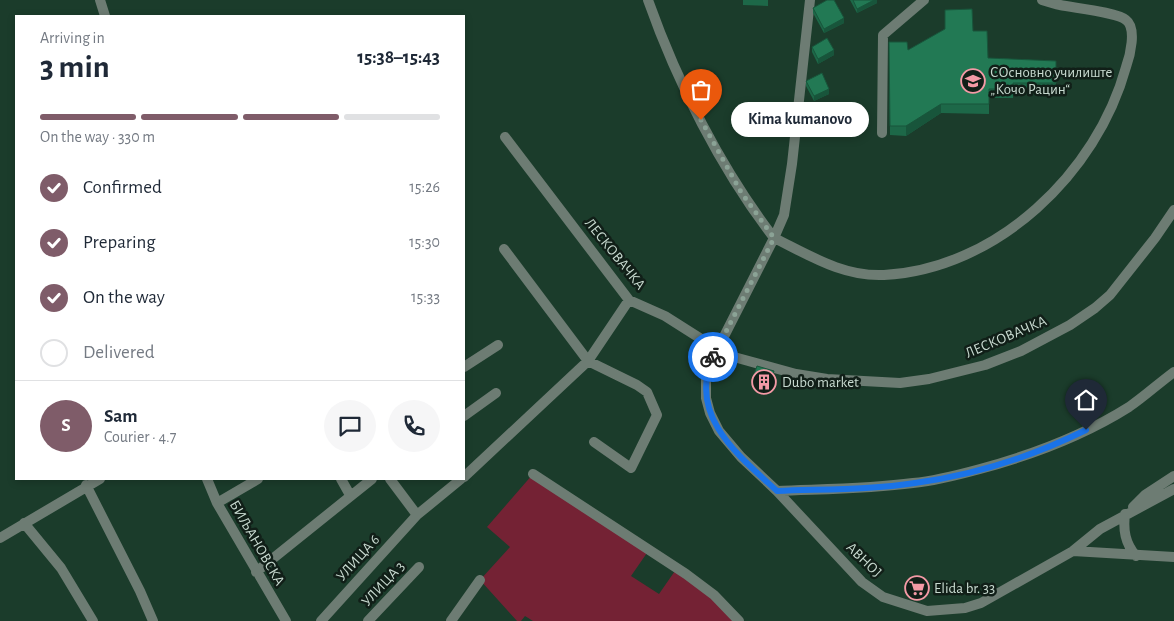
<!DOCTYPE html>
<meta charset="utf-8">
<style>
:root{--surface:#fff;--page:#f6f6f7;--text:#1f2937;--muted:#747a83;--line:#e0e1e3;--accent:#7f5c69}
body{margin:0;font-family:"Alegreya Sans",sans-serif;background:var(--page);color:var(--text);height:100vh;display:flex;flex-direction:column;font-size:19px;white-space:nowrap}
*{box-sizing:border-box;margin:0}
p{font-size:16px;color:var(--muted)}
.icon{flex:none;width:28px;height:28px;fill:none;stroke:currentColor;stroke-width:2;stroke-linecap:round;stroke-linejoin:round}
.map{position:relative;flex:1;overflow:hidden}
.sheet{position:absolute;left:15px;top:15px;width:450px;height:465px;display:flex;flex-direction:column;background:var(--surface);border-radius:0px;box-shadow:0 2px 8px #0003}
.sheet>*{flex:none}
.pin{position:absolute;display:grid;place-items:center;width:42px;height:42px;color:#fff;margin:-51px -21px;border-radius:50% 50% 50% 0;rotate:-45deg;box-shadow:0 0 5px #0007}
.pin .icon{rotate:45deg}
.courier{position:absolute;display:grid;place-items:center;width:50px;height:50px;margin:-25px;border:4px solid #1a73e8;border-radius:50%;background:#fff;color:#222;box-shadow:0 1px 6px #0007}
.bubble{position:absolute;height:35px;border-radius:18px;background:var(--surface);box-shadow:0 2px 8px #0003;font-size:16px;font-weight:700;line-height:35px;text-align:center}
.headline em{font-style:normal;font-weight:700}
.headline div{display:flex;flex-direction:column-reverse}
.headline{display:flex;align-items:center;justify-content:space-between;height:85px;padding:0 25px}
h1{font-size:32px;font-weight:700;line-height:38px}
.bar{display:grid;grid-template-columns:repeat(4,1fr);gap:8px 5px;align-content:center;height:60px;padding:0 25px}
.bar i{height:6px;border-radius:4px;background:var(--line)}
.bar .selected{background:var(--accent)}
.bar p{grid-column:span 4}
.line{display:flex;align-items:center;gap:12px;padding:0 25px;border-top:1px solid var(--line)}
.line div{flex:1}
.round{display:grid;place-items:center;flex:none;width:52px;height:52px;border-radius:26px;background:var(--page)}
ol{padding:0 25px;list-style:none}
li{display:flex;align-items:center;gap:15px;height:55px}
li p{margin-inline-start:auto}
li .icon{padding:5px;border-radius:50%;background:var(--accent);color:#fff;stroke-width:4}
li:last-child{color:var(--muted)}
li i{width:28px;height:28px;border:2px solid var(--line);border-radius:50%}
.map>svg:first-child{display:block}
.green{fill:#742234}
.lines{fill:none;stroke-linecap:round;stroke-linejoin:round}
.minor{stroke:#6d7c73;stroke-width:10}
.wall{fill:#1d6848}
.shaded-wall{fill:#18553b}
.building{fill:#227954;stroke:#18553b}
.done{stroke:#8ba396;stroke-width:5;stroke-dasharray:0 9}
.route{stroke:#1a73e8;stroke-width:6}
.labels{text-anchor:middle;dominant-baseline:central;stroke-width:5;stroke-linejoin:round;paint-order:stroke}
.poi-label{font-size:15px;fill:#c8dad0;stroke:#111f18;text-anchor:start}
.street-label{font-size:15px;fill:#c8dad0;stroke:#111f18}
</style>
<div class="map">
<svg width="1174" height="621" viewBox="0 0 1174 621">
<rect width="100%" height="100%" fill="#1b3c2b"/>
<!-- green -->
<path class="green" d="M533 474 649 550 631 576 659 594 677 568 739 621H533L525 616 521 621H517L480 580 510 547 487 527Z"/>
<g class="lines">
<!-- minor -->
<path class="minor" d="M100 0 105 16
M648 0C677 82 721 169 774 238L710 364 706 379V398L710 413 719 431 741 457 777 491 862 582 883 597 927 611 965 608 981 603 1073 551 1100 529 1174 489
M810 0 792 164 784 215 774 238C809 255 843 277 884 275 997 269 1097 173 1126 67 1130 56 1137 28 1126 20 1117 12 1074 8 1060 5 1054 4 1048 2 1042 0
M882 133 883 35 924 0
M505 137 629 300 665 316 717 349 734 357 796 374 827 379 900 383 929 379 985 365 1021 351 1070 325 1095 308 1110 295 1155 238 1174 210
M504 249 588 361 637 385 647 392 657 415 631 468 594 442
M464 367 498 345
M464 416 496 393
M533 474 686 574 714 595 739 621
M464 477 588 361 629 300
M207 479 217 503 286 621
M341 479 350 495
M390 479 417 515
M86 485 140 591 153 621
M777 491C822 489 868 489 913 483 935 481 958 475 980 469 1032 455 1083 436 1129 407 1145 396 1159 383 1174 372
M217 503 258 479
M1133 507 1145 495 1174 476
M1125 514C1123 530 1125 543 1136 556
M24 523 61 568 93 621
M0 538 100 479
M1073 551 1174 557
M256 572 372 479
M321 621 417 515 461 479
M368 621 419 567
M451 621 480 580"/>
</g>
<!-- wall -->
<path class="wall" d="M743 0H768V6L743 5Z
M850 0H877V3L857 13Z
M813 8 844 23 824 33 813 13Z
M945 29 973 31 988 58 1056 61V92H1013V98H989V114L941 113 906 136 890 135 889 42 908 50Z
M812 47 834 55 818 64 812 52Z
M806 81 829 94 814 101 806 86Z
M774 378 770 392 752 387V380Z"/>
<!-- shaded-wall -->
<path class="shaded-wall" d="M874 0H877V3L857 13V9Z
M844 18V23L824 33V29Z
M834 50V55L818 64V59Z
M829 89V94L814 101V96Z
M941 104V113L906 136V126Z
M774 371V378L770 392V386Z"/>
<!-- building -->
<path class="building" d="M827 0H834L844 18 824 29 813 8Z
M853 0H874L857 9Z
M972 9 973 31H987L988 58 1056 61V83H1013V89H989V104H941L906 126H890L889 42H907L908 50 945 29V10Z
M827 38 834 50 818 59 812 47Z
M822 73 829 89 814 96 806 81Z
M757 366 774 371 770 386 752 380Z"/>
<g class="lines">
<!-- done -->
<path class="done" d="M701 120 741 192 774 238 713 357"/>
<!-- route -->
<path class="route" d="M713 357C687 416 739 456 777 491 823 489 870 490 915 483 974 475 1033 456 1086 430"/>
</g>
<!-- icons -->
<defs>
<g id="school-ring" transform="scale(1.25)"><circle r="9.5" fill="#111f18" stroke="#f49aa6" stroke-width="1.5"/><path d="M0-5L7-2L0 1L-7-2ZM-4 1L0 2.5L4 1V4Q0 6-4 4Z" fill="#f49aa6"/></g>
<g id="building-ring" transform="scale(1.25)"><circle r="9.5" fill="#111f18" stroke="#f49aa6" stroke-width="1.5"/><path d="M-4-6H4V6H1V3H-1V6H-4ZM-2.5-4.3h1.7v1.8h-1.7ZM.8-4.3h1.7v1.8H.8ZM-2.5-1h1.7V.8h-1.7ZM.8-1h1.7V.8H.8Z" fill="#f49aa6"/></g>
<g id="supermarket-ring" transform="scale(1.25)"><circle r="9.5" fill="#111f18" stroke="#f49aa6" stroke-width="1.5"/><path d="M-6-5.5h2.5l.6 2H6L4.5 2H-2.5L-4.4-4H-6ZM-1.5 3.2a1.3 1.3 0 1 0 .1 0ZM3 3.2a1.3 1.3 0 1 0 .1 0Z" fill="#f49aa6"/></g>
</defs>
<g fill-rule="evenodd">
<use href="#school-ring" x="973" y="81"/>
<use href="#building-ring" x="764" y="382"/>
<use href="#supermarket-ring" x="917" y="588"/>
</g>
<g class="labels">
<!-- poi labels -->
<g class="poi-label">
<text x="990" y="72">СОсновно училиште<tspan x="990" dy="17">„Кочо Рацин“</tspan></text>
<text x="782" y="382">Dubo market</text>
<text x="934" y="588">Elida br. 33</text>
</g>
<!-- street labels -->
<g class="street-label">
<text transform="translate(615 254) rotate(51)">ЛЕСКОВАЧКА</text>
<text transform="translate(1006 337) rotate(-23)">ЛЕСКОВАЧКА</text>
<text transform="translate(257 543) rotate(60)">БИЉАНОВСКА</text>
<text transform="translate(358 558) rotate(-48)">УЛИЦА 6</text>
<text transform="translate(864 560) rotate(44)">АВНОЈ</text>
<text transform="translate(383 584) rotate(-47)">УЛИЦА 3</text>
</g>
</g>
</svg>
<div class="pin" style="left:701px;top:120px;background:#ea580c"><svg class="icon" aria-label="bag" viewBox="0 0 24 24"><path d="M5 8h14l-1 12H6zM9 8a3 3 0 0 1 6 0"/></svg></div>
<div class="pin" style="left:1086px;top:430px;background:#1f2937"><svg class="icon" aria-label="home" viewBox="0 0 24 24"><path d="M3 11l9-7 9 7M6 9v11h12V9"/></svg></div>
<div class="courier" style="left:713px;top:357px"><svg class="icon" aria-label="bike" viewBox="0 0 24 24"><circle cx="6" cy="16" r="4"/><circle cx="18" cy="16" r="4"/><path d="M6 16l4-8h5l3 8M10 8l3 8H6M13 5h3"/></svg></div>
<div class="bubble" style="left:731px;top:102px;width:138px">Kima kumanovo</div>
<section class="sheet">
<div class="headline"><div><h1>3 min</h1><p>Arriving in</p></div><em>15:38–15:43</em></div>
<div class="bar"><i class="selected"></i><i class="selected"></i><i class="selected"></i><i></i><p>On the way · 330 m</p></div>
<ol>
<li><svg class="icon" aria-label="check" viewBox="0 0 24 24"><path d="M5 12l5 5 9-10"/></svg>Confirmed<p>15:26</p></li>
<li><svg class="icon" aria-label="check" viewBox="0 0 24 24"><path d="M5 12l5 5 9-10"/></svg>Preparing<p>15:30</p></li>
<li><svg class="icon" aria-label="check" viewBox="0 0 24 24"><path d="M5 12l5 5 9-10"/></svg>On the way<p>15:33</p></li>
<li><i></i>Delivered</li>
</ol>
<div class="line" style="height:90px"><b class="round" style="background:var(--accent);color:#fff">S</b><div><b>Sam</b><p>Courier · 4.7</p></div><a class="round"><svg class="icon" aria-label="chat" viewBox="0 0 24 24"><path d="M4 5h16v11H9l-5 4z"/></svg></a><a class="round"><svg class="icon" aria-label="phone" viewBox="0 0 24 24"><path d="M5 4h4l2 5-3 2q2 4 5 5l2-3 5 2v4C11 20 4 13 5 4z"/></svg></a></div>
</section>
</div>
